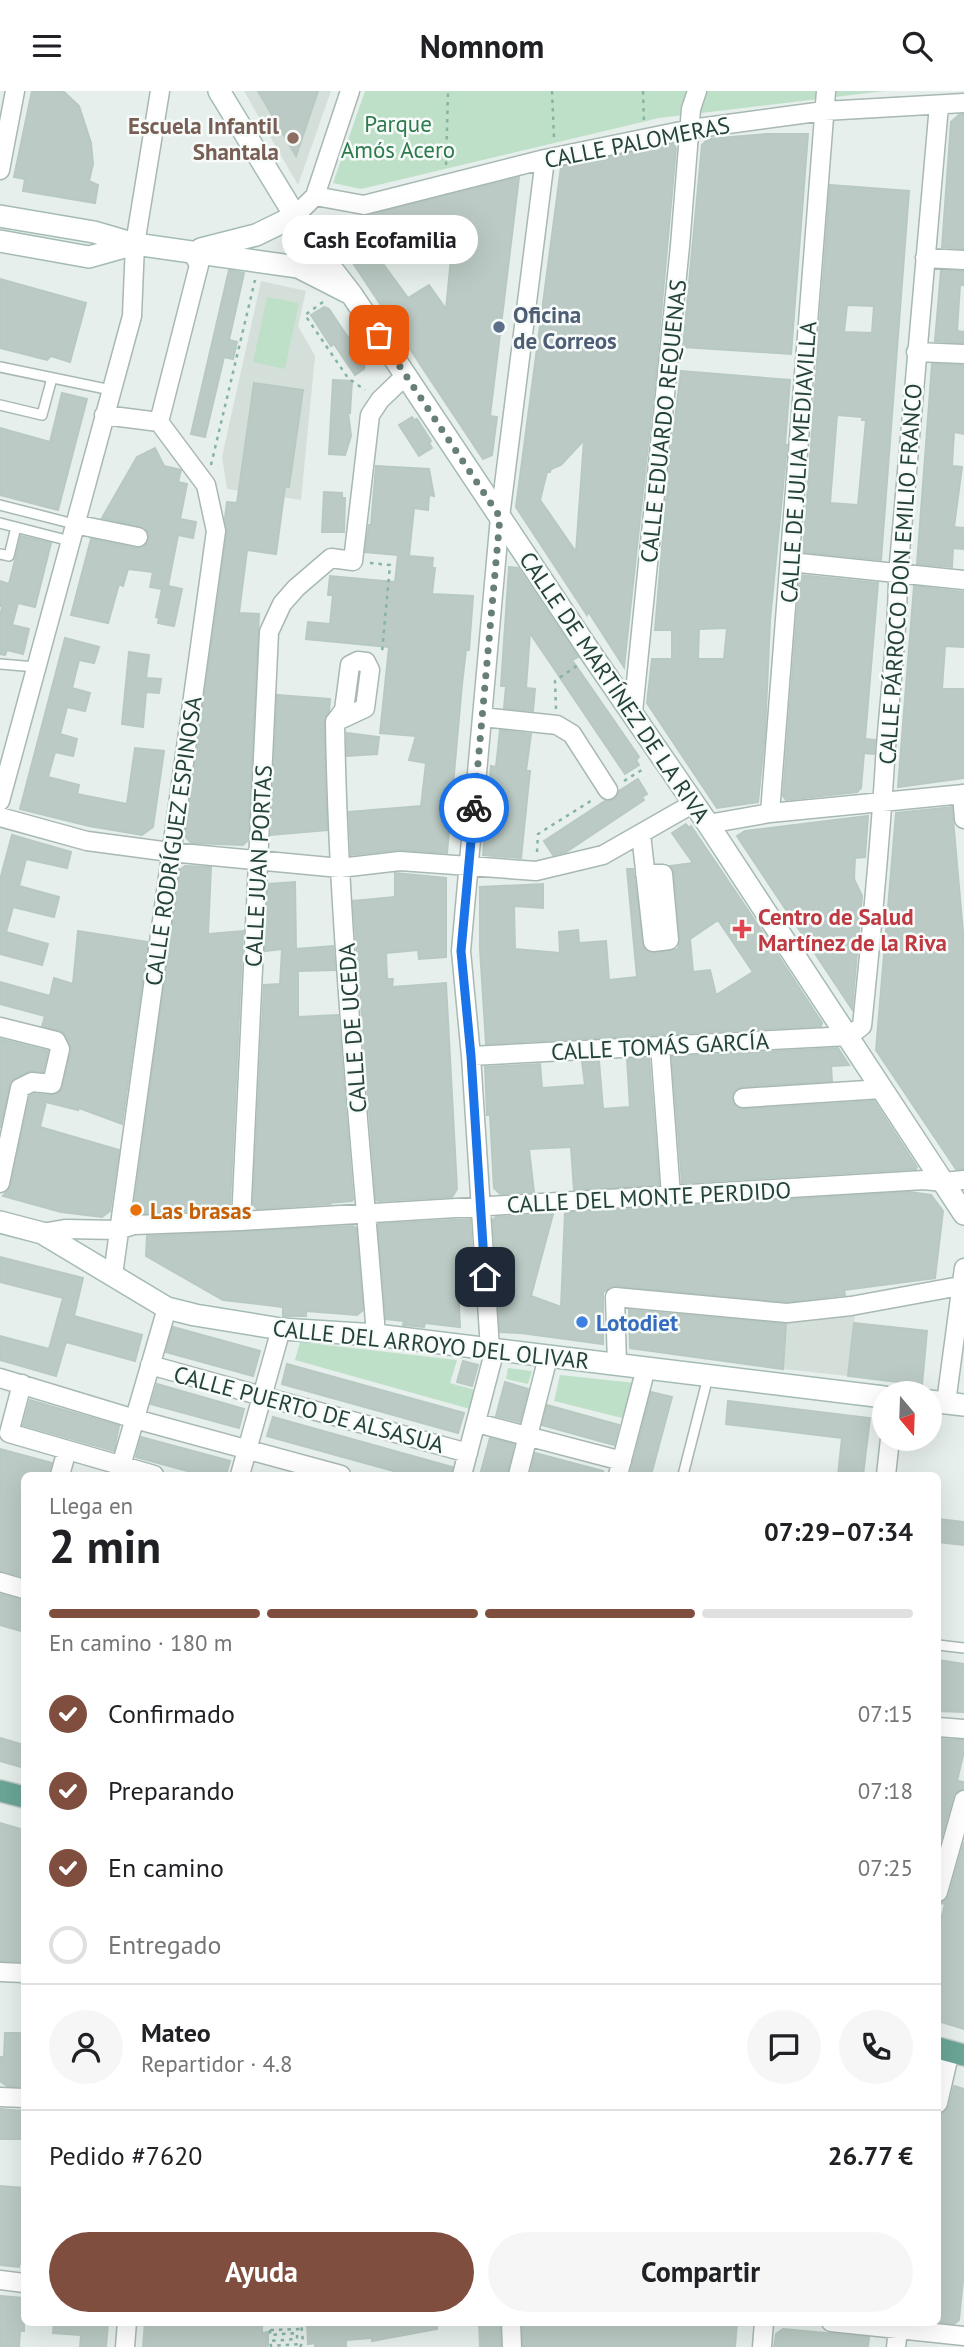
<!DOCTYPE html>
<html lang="es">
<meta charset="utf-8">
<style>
:root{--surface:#fff;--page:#f6f6f6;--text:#202124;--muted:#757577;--line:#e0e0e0;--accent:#7f4e3f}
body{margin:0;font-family:"PT Sans",sans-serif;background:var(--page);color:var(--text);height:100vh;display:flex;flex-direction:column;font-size:26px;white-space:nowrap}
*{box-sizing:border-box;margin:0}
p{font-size:23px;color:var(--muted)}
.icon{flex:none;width:38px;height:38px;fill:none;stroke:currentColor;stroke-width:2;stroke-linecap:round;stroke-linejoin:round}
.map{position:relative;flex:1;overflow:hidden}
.drawer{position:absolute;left:21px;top:1381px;width:920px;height:854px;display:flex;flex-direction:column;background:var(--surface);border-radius:10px;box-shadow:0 7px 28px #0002}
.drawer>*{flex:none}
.needle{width:46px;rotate:161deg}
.controls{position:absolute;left:872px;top:1290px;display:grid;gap:14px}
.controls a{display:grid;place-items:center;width:70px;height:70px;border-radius:50%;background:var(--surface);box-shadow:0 7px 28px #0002;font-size:35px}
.pin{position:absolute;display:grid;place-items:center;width:60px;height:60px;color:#fff;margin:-30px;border-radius:14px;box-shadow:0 4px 10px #0006}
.courier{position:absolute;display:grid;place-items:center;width:70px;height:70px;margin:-35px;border:5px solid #1a73e8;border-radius:50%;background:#fff;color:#222;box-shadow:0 2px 9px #0007}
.bubble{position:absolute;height:49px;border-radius:24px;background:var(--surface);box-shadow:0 7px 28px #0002;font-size:23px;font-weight:600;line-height:49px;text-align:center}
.summary em{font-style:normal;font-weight:600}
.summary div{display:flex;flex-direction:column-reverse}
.summary{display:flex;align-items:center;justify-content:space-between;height:119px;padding:0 28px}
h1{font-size:46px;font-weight:600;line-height:52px}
.bar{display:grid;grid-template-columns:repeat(4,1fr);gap:10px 7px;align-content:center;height:84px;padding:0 28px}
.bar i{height:9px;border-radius:5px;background:var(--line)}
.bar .current{background:var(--accent)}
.bar p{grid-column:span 4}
.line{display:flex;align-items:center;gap:18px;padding:0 28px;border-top:2px solid var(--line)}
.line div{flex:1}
.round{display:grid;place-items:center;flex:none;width:74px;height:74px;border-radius:37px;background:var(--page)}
ol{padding:0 28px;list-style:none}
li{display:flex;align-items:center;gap:21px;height:77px}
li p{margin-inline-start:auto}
li .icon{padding:7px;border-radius:50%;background:var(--accent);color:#fff;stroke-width:4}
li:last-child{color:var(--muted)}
li i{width:38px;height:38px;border:4px solid var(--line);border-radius:50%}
.cta{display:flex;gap:14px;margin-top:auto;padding:14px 28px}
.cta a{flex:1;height:80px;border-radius:42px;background:var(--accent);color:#fff;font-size:28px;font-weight:600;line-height:80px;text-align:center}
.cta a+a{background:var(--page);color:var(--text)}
header{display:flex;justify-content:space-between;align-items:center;height:91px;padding:0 28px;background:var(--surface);font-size:32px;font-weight:600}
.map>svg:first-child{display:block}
.built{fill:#d4dfda}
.green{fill:#bfe0c8}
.building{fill:#bbcac4;stroke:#b8c9c2;stroke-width:2;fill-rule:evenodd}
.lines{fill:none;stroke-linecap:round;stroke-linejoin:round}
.lane-casing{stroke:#a8b8b2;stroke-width:12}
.street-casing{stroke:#a8b8b2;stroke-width:21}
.secondary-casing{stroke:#a4bbb3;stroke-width:24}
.primary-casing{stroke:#c2cac8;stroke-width:24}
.path{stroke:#86b3a5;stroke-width:2.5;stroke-dasharray:3.5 5;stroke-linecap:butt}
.lane{stroke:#fff;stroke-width:9}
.street{stroke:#fff;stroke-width:18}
.secondary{stroke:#fff;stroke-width:21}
.primary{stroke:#6aa596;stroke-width:21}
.done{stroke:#687f78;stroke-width:7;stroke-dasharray:0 12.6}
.route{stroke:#1a73e8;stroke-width:9}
.education-dot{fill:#8d6e63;stroke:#f7fbf9;stroke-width:2.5}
.service-dot{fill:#5c6f8a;stroke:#f7fbf9;stroke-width:2.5}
.health-dot{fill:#e0444e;stroke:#f7fbf9;stroke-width:2.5}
.food-dot{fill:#e8710a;stroke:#f7fbf9;stroke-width:2.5}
.shop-dot{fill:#3f7fe0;stroke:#f7fbf9;stroke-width:2.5}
.labels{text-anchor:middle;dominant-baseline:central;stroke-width:5;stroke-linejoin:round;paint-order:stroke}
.park-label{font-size:23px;fill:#2d7a4b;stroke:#f7fbf9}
.education-label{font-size:23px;font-weight:bold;fill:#785e54;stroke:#f7fbf9;text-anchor:end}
.street-label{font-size:23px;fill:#24423a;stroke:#f7fbf9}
.service-label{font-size:23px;font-weight:bold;fill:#4e5e75;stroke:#f7fbf9;text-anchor:start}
.health-label{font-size:23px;font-weight:bold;fill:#be3a42;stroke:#f7fbf9;text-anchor:start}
.food-label{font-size:23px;font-weight:bold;fill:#c56008;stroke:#f7fbf9;text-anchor:start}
.shop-label{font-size:23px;font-weight:bold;fill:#366cbe;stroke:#f7fbf9;text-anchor:start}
</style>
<header><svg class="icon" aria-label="menu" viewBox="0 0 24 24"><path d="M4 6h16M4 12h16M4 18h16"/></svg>Nomnom<svg class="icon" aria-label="search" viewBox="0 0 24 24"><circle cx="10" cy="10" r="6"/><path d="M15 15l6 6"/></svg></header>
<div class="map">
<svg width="964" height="2256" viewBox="0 0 964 2256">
<rect width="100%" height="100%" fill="#e6efeb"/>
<!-- built -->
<path class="built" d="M244 0H331L298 94Z
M261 190 306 200 298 235 315 265 301 409 227 398 222 366Z
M855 1225 848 1285 783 1278 786 1227Z"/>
<!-- green -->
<path class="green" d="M365 0H885L659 27 361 98 333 92Z
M267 206 299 212 285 278 253 271Z
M300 1251 457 1269 450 1292 475 1299 470 1318 295 1269Z
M508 1277 532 1280 528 1293 506 1288Z
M560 1284 635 1292 626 1328 554 1310Z"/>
<!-- building -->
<path class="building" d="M32 0H63L79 15 91 52 93 73 89 90 98 94 95 112 23 100 25 88 14 86Z
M258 0H318L296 65Z
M964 23V158L942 156 951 31 959 24Z
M766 43H808L791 263 683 256 702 54 708 48Z
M673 53 676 57 656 280 624 576 588 520 587 524 516 416 561 76ZM584 349 576 461 540 409 547 381H550L551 378 561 374Z
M519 86 490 325 497 326 492 364 483 368 343 157 354 127ZM454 136 446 218 429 194 408 207 373 159 377 144 397 139 398 142 417 137 420 146Z
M830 94 909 100 881 469 803 461ZM847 214 874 215 872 242 844 241ZM837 324 862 326V329H866L858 414 830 412Z
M229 179 244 182 229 249 237 251 233 268 224 266 205 346 191 343Z
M941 179 964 180V194H960L957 240 964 241V252L935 250Z
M0 188 86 212 70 271 51 265 47 269 0 257Z
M324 216 329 218 347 245 350 248 353 247 368 269 365 271 364 278 355 284 334 253 331 255 311 224Z
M932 273 964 274V343L954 341 952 375 962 376 954 436 964 437V458L953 457 952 476 917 473Z
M681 280 790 289 785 354H787L770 530 765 642 758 711 717 717 647 612 652 568H672V539H655L669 375ZM727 537 724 568H698L699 538Z
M333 289 352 290 350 322H348L351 345 345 364 329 363Z
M254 292 303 299 289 396H285L276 463 247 459 239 522 259 523 248 749 243 754 191 752 185 745 227 442 225 427 227 411 237 412Z
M62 302 87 308 58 419 0 404V337L50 351Z
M412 326 414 329 417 328 431 350 429 352 432 357 419 365 399 334Z
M155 357 164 375 181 379 178 391 187 393 180 428 196 431 193 447 178 444 168 495 182 498 174 535 158 532 159 527 156 526 162 498 150 496 153 481 128 478 123 495 119 493 108 532 71 524 91 448 136 457 147 453 149 443 145 437 102 427 137 366Z
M376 375 429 378 434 405 429 404 428 419 414 417 409 465 433 467 432 477H435L432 503 473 505 469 559H466L462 593 447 762 399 759 351 764 349 721 421 715 426 672 409 669 416 645 380 642 389 556 306 548 308 531 330 533 333 504H328L330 485 395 491 398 464 365 461 369 434H371Z
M324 401 342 402V407H345L344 441H322Z
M21 445 51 452 35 516 18 512 12 534 29 538 23 563 7 559 5 564 0 563V526L2 516 0 515V490L9 493Z
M509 476 518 477 578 566 572 569 639 666 636 669 639 674 625 683 530 542 526 597 535 598 533 620 504 617 506 595H501Z
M800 484 878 492 865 648 875 649 874 663 864 662 861 697 857 701 786 709 783 705Z
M914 495 964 501V556L945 555 942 598H964V687L898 696Z
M65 547 99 556 94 572 79 569 72 597 90 602 85 620 67 616 60 643 77 648 73 665 55 661 48 686 79 694 77 703 127 713 135 657 164 660 153 736 142 744 89 735 20 718Z
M129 561 149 564 146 587 161 588 159 602 146 601 143 636 122 633Z
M277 604 330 608 329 621 324 631 327 739 271 744Z
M500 639 531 643 526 680H530L521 767 483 764 491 675 496 676Z
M347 642 379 646 377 663 347 665Z
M638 688 647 703 642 706 644 709 566 761 553 764 544 750 605 710 615 708 619 700Z
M952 716 964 853V1078H956L876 959 896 722Z
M868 725 865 766 855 767 854 788 862 805 852 918 737 745 745 740Z
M686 733 689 737 691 735 768 849 822 932 821 935 486 953 480 858V796L543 793V817L514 815 515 858 560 862 559 841 578 839 579 852 606 850 609 889 637 886 627 778H633L644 857 654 862 678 858 680 848 674 782 670 775 693 772 672 742ZM718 829 753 881 716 904 710 879 693 881 690 848Z
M12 744 71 761 67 777 26 768 19 795 59 806 54 826 13 816 6 841 48 853 42 874 0 863V789Z
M185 775 211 776 208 843 243 840 230 1115 225 1119 133 1123 180 779Z
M395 782 446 787V866L419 868 418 859 386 862 387 888H393L392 896 446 892 457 1098 452 1106 379 1110 376 1109 353 810 395 806Z
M295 791 296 858 333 855 335 879 298 880V926L338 924 353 1108 352 1110 329 1112 330 1113 257 1118 253 1113 264 894 280 893 282 858 265 860 268 793Z
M78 840 148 851 122 1033 79 1017 78 1019 46 1011 40 1036 119 1059 110 1120 102 1126 61 1121 3 1105 11 1094 30 1005 34 1003 52 1004 60 1001 71 960 64 942 42 935 45 925 0 913V891L50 905 54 887 73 893Z
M0 948 48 960 43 981H28L11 991 0 1037Z
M838 957 849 974 831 975 832 990 742 996 733 1001V1013L744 1018 874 1010 917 1076 916 1078 682 1092 672 966Z
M649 967 659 1094 574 1099 571 1056 529 1058 534 1101 500 1103 494 1097 490 1024H487L485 976 540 973 542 997 585 994 582 971 599 970 603 1018 630 1016 627 968Z
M909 1101 931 1104 943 1120 935 1187 844 1199 845 1204 787 1211 615 1195 603 1201V1253L521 1242 500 1241 493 1129 496 1126 553 1123 531 1205 561 1216 565 1122Z
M470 1128 473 1172 457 1173 460 1236 425 1232 424 1236 403 1234 404 1230 386 1228 378 1133Z
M353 1135 356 1137 363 1219 357 1224 306 1220V1225H283V1216L223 1209 146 1165 147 1145Z
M0 1166 83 1187 74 1225 142 1244 135 1270 66 1251 56 1285 0 1269V1245L49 1258 63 1207 0 1191Z
M629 1219 786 1233 783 1278 630 1257Z
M854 1232 927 1240 922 1294 848 1285Z
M173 1236 260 1260 253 1285 166 1261Z
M463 1270 478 1274 472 1295 457 1291Z
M287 1273 464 1322 458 1342 282 1293Z
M505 1291 528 1298 520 1331 496 1325Z
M157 1293 244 1318 239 1337 151 1313Z
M651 1301 672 1306 651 1384H630Z
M30 1309 119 1335 114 1360 23 1334Z
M728 1310 870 1327 863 1384H838L842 1347 726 1333Z
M547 1314 619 1334 614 1354 542 1334Z
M273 1326 452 1376 451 1384H408L267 1345Z
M141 1346 230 1370 226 1384H202L136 1366Z
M490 1347 514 1353 507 1384H480Z
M0 1358 52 1372 49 1384H24V1472L21 1485 0 1480Z
M535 1362 603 1380V1384H530Z
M938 1428 964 1431V1454L938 1451Z
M0 1503 24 1509V1541L0 1534Z
M938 1569 964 1573V1621L938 1620Z
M0 1647 24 1654V1677L0 1670Z
M938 1648 964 1649V1660L957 1690 964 1691V1698L957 1700 953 1706 938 1759Z
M0 1732 24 1739V1871L0 1870Z
M964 1751V1938L938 1930V1840L945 1813 940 1812 949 1804Z
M5 1942H24V1996L7 1995 0 1990V1966H4Z
M954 1995 964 1998V2179L959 2229 954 2233 938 2231V2034L940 2023 949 2015Z
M0 2018 24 2020V2048H0Z
M0 2095 24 2097V2173H19V2176L0 2174Z
M0 2205 24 2207V2240H20L19 2256H0Z
M54 2231H108L106 2256H80L81 2244 53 2242Z
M145 2231H262V2242L268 2241V2256H143Z
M307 2231H324V2234L367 2231V2234L394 2231H437V2238L372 2250V2247L346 2249V2256H315V2252L308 2253Z
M479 2231H500L501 2256H480Z
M522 2231H737L735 2256H523Z
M783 2238 869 2246 868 2256H774L776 2243Z"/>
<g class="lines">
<!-- lane casing -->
<g class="lane-casing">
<path id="lane" d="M0 276 111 299
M0 314 42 324 52 287
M0 414 74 433
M0 432 70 450
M0 463 9 465 16 436
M0 573 36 576
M683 1384 708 1286
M938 1554 964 1557"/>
</g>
<!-- street casing -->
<g class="street-casing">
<path id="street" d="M0 79 15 0
M315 105 364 114 545 68 691 38 824 20 964 12
M295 125 315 105 350 0
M925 167 964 169
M916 261 964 263
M104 324 159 331
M159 331 199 174 192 161
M74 433 138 446
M790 471 964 489
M633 621 680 155 691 18 697 0
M482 626 557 634 572 643 608 699
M335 631 344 619 350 574 358 570 366 571 370 579 365 617 335 631C338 835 360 1040 376 1244
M962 703 964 728
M0 710 132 225 135 153 160 0
M770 722 826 0
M0 726 87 750 170 761 340 777 400 770 536 780 603 764 694 712
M708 733 770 722 964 703
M641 743 653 851 669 849 663 783H645
M0 936 56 950 60 958 52 993 32 991 20 997 0 1092
M660 955 671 1104
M471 965 849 945 862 935C871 847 880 758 885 670 889 607 898 546 898 484L939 14
M743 1007 882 998
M241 1130 269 541 282 513 296 497 331 467 353 470 370 324 380 309 406 284
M42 1142 65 1138 118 1139 134 1134 241 1130 924 1089 943 1091 964 1089
M113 1184 216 440 206 394 159 331
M490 1258 471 965 461 860 500 426 545 68
M150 1274 468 1362
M617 1274 615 1206 787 1222 851 1215 960 1195
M0 1287 135 1328 341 1384
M22 1293 9 1342 154 1384
M946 1312 964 1177
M477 1332 622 1370
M121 1375 167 1217
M60 1384 67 1359
M240 1384 281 1238
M462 1384 495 1258
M518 1384 548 1266
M618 1384 646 1277
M886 1384 890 1348
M0 1491 24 1498
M938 1636 964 1638
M938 1801 964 1709
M0 1881 24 1882
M0 2006 24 2007
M938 2012 950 1960
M0 2189 24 2192
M511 2231 512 2256
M831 2231 964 2245
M125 2256 127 2231
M762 2256 764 2231
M896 2256 899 2231"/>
</g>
<!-- secondary casing -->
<g class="secondary-casing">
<path id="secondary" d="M219 0 311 151 352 204 592 564 708 733 964 1123
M0 125 94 141 135 153 298 176 347 201
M0 150 89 166 135 153
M201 158 256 144 295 125
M0 1131 42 1142 167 1217 195 1224 281 1238 376 1244 884 1306
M929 1310 964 1314"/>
</g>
<!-- primary casing -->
<g class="primary-casing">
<path id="primary" d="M0 1700 24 1706
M938 1957 964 1964"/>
</g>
<!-- path -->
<path class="path" d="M552 0 554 47
M643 0 644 32
M446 74 448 0
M326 139 328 125
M323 211 305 224 348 287 365 299
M211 374 255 189
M370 472 390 474 382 561
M556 618 555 590 578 574
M624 690 645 677
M537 761 538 743 594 708
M269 2231 270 2239 302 2238
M270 2239V2244L297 2242V2248L270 2250 271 2255 300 2253
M300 2256 303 2251 301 2231"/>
<!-- lane -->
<use href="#lane" class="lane"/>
<!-- street -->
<use href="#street" class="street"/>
<!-- secondary -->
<use href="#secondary" class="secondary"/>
<!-- primary -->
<use href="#primary" class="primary"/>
</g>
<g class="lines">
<!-- done -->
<path class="done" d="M379 244 500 426 474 717"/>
<!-- route -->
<path class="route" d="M474 717 461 860 471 965 485 1186"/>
</g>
<!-- markers -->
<circle class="education-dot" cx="293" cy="47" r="7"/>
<circle class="service-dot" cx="499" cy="236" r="7"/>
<path class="health-dot" d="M738.5 827.5h7v7h7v7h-7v7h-7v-7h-7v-7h7z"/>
<circle class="food-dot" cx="136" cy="1119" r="7"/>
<circle class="shop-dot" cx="582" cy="1231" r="7"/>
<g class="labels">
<!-- park labels -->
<g class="park-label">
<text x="398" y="32">Parque<tspan x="398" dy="26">Amós Acero</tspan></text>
</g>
<!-- education labels -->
<g class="education-label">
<text x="279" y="34">Escuela Infantil<tspan x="279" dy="26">Shantala</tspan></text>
</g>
<!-- street labels -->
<g class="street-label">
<text transform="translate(637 51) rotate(-11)">CALLE PALOMERAS</text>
<text transform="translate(663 330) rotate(-84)">CALLE EDUARDO REQUENAS</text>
<text transform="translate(798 371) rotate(-86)">CALLE DE JULIA MEDIAVILLA</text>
<text transform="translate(900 483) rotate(-86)">CALLE PÁRROCO DON EMILIO FRANCO</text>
<text transform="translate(615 596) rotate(56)">CALLE DE MARTÍNEZ DE LA RIVA</text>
<text transform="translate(173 750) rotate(-82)">CALLE RODRÍGUEZ ESPINOSA</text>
<text transform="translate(258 775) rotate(-87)">CALLE JUAN PORTAS</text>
<text transform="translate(352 937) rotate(-94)">CALLE DE UCEDA</text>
<text transform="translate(660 955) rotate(-3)">CALLE TOMÁS GARCÍA</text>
<text transform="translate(649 1106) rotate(-3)">CALLE DEL MONTE PERDIDO</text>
<text transform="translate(431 1253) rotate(6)">CALLE DEL ARROYO DEL OLIVAR</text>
<text transform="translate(309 1318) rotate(15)">CALLE PUERTO DE ALSASUA</text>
</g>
<!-- service labels -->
<g class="service-label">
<text x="513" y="223">Oficina<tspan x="513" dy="26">de Correos</tspan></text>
</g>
<!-- health labels -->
<g class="health-label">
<text x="758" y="825">Centro de Salud<tspan x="758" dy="26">Martínez de la Riva</tspan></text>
</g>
<!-- food labels -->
<g class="food-label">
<text x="150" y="1119">Las brasas</text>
</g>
<!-- shop labels -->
<g class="shop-label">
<text x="596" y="1231">Lotodiet</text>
</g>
</g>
</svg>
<div class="controls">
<a><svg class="needle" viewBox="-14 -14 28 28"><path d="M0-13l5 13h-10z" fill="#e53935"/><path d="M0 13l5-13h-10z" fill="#757577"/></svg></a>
</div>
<div class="pin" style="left:379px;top:244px;background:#ea580c"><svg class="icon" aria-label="bag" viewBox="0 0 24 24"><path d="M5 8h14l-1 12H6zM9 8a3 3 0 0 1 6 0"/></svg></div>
<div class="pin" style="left:485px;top:1186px;background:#1f2937"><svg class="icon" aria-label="home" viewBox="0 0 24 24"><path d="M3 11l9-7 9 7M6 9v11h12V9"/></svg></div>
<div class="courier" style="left:474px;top:717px"><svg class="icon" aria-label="bike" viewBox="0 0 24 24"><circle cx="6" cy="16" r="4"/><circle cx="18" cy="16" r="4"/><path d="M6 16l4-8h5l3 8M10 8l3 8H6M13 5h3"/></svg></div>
<div class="bubble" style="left:282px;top:124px;width:196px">Cash Ecofamilia</div>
<section class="drawer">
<div class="summary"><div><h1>2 min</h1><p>Llega en</p></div><em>07:29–07:34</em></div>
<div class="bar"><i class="current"></i><i class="current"></i><i class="current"></i><i></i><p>En camino · 180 m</p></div>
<ol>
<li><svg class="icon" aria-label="check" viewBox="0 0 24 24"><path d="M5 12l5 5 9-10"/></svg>Confirmado<p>07:15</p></li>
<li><svg class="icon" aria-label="check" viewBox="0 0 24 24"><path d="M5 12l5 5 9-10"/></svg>Preparando<p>07:18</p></li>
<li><svg class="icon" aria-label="check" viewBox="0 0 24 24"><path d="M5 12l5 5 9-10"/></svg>En camino<p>07:25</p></li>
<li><i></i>Entregado</li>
</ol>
<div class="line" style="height:126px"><a class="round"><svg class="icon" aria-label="person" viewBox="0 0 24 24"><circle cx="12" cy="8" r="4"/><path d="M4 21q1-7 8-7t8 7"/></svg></a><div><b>Mateo</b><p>Repartidor · 4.8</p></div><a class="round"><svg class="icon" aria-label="chat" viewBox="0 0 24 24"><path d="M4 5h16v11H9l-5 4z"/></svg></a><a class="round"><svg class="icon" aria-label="phone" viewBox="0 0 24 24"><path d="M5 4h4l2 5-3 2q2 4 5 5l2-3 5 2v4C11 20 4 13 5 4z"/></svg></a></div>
<div class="line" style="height:91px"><div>Pedido #7620</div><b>26.77 €</b></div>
<div class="cta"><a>Ayuda</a><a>Compartir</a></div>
</section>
</div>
